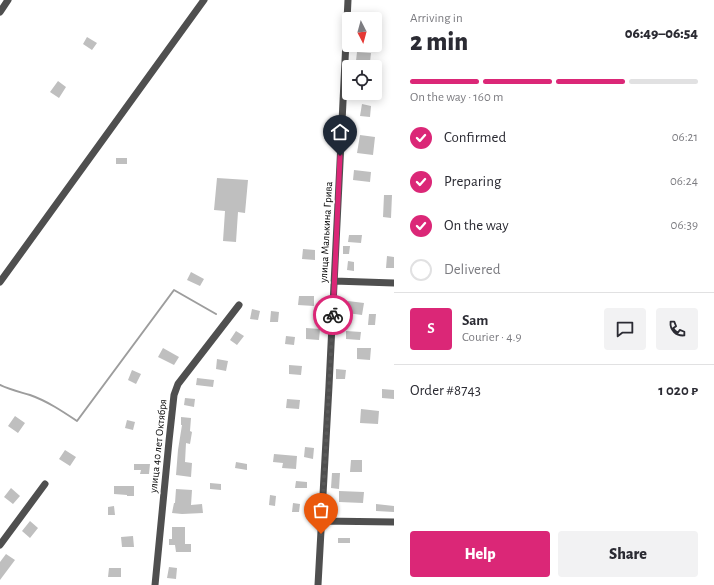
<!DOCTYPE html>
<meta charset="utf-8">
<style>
:root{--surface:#fff;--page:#f2f2f3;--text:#2b2b33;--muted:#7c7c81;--line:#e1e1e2;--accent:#db2777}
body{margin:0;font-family:"Alegreya Sans",sans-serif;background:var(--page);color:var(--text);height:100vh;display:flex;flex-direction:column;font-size:15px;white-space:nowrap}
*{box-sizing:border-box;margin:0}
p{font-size:13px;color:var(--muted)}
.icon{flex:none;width:22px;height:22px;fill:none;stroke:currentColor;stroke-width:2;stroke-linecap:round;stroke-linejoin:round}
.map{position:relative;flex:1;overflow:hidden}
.sheet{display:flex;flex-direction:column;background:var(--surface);width:320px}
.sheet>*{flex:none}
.needle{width:26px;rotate:174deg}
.fabs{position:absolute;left:342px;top:12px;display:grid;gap:8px}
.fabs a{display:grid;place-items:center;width:40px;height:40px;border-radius:4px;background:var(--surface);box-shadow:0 2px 10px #0003;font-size:20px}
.pin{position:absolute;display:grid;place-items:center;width:34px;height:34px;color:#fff;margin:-41px -17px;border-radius:50% 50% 50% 0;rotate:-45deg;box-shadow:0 0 4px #0007}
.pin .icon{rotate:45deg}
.courier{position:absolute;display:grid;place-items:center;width:40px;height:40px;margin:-20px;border:3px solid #db2777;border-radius:50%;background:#fff;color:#222;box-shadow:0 1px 5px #0007}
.summary em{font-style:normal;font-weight:800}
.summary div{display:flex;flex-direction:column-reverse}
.summary{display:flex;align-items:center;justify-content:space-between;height:68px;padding:0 16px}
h1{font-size:26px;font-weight:800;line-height:30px}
.bar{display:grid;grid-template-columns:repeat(4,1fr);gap:6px 4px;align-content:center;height:48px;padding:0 16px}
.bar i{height:5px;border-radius:3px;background:var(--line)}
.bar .on{background:var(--accent)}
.bar p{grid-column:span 4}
.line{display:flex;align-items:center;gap:10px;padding:0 16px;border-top:1px solid var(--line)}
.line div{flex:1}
.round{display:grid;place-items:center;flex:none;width:42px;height:42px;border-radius:4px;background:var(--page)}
ol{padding:0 16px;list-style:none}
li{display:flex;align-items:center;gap:12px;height:44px}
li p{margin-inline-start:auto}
li .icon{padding:4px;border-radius:50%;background:var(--accent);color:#fff;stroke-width:4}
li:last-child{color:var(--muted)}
li i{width:22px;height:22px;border:2px solid var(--line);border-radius:50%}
.button{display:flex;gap:8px;margin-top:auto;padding:8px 16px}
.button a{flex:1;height:46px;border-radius:4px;background:var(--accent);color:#fff;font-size:16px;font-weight:800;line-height:46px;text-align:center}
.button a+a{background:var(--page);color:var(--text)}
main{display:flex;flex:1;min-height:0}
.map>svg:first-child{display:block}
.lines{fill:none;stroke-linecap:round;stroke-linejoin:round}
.stream{stroke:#9d9d9d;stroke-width:2}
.building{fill:#bfbfbf}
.street{stroke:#4f4f4f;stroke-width:7}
.done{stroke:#595959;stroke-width:4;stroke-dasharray:0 7.2}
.route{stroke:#db2777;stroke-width:5}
.labels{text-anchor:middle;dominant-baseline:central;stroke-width:3.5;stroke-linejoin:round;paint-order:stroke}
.street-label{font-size:11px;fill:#000;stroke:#fff}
</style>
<main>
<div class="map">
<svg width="394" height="585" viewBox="0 0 394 585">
<rect width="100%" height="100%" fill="#fff"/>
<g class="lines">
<!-- stream -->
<path class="stream" d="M0 385C10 390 20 392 30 395 47 401 62 411 77 421L174 290 216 314"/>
</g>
<!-- building -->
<path class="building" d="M87 37 97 43 92 50 83 44Z
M357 52 371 53 370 62 356 61Z
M58 81 66 87 59 98 50 92Z
M362 104 371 106 370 117 360 116Z
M360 135 375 137 373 155 357 153Z
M116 158H127V164H116Z
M354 170 371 172 370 182 353 180Z
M217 178 248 180 245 213 238 212 236 242 223 241 225 211 214 210Z
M384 195H392L391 218 383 217Z
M349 235H362L361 243 348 242Z
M343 246H350L349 254H343Z
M303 249 315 250V260L302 259Z
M387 256 394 257V268H386Z
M348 261 354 262V271L347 270Z
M191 272 204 279 200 286 187 280Z
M299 296H314V306L298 305Z
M348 301 364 303 362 315 347 313Z
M252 309 260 311 258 320 250 319Z
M271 311 279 312 278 322H270Z
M369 314H376L375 325H368Z
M306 328 320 329 319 340 306 339Z
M236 331 244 336 237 345 230 340Z
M346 331 361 332 360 340 346 339Z
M286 336 295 337 294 345 285 344Z
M163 348 179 357 174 365 158 357Z
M357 348H371L370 360 357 359Z
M217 359 228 361 226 371 216 369Z
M289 365 302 366 301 375 289 374Z
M336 369 346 370 345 379H336Z
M132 370 141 374 136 384 128 380Z
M197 378 214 380 213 387 196 385Z
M382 389 394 390V399L382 398Z
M185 398 195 399 194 407 184 405Z
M287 399 300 400 299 409 286 408Z
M361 409 379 411 378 424 360 423Z
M15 416 25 423 18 433 8 426Z
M181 417 191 418 190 431 192 432 190 444 186 443 185 462 192 463 191 477 176 475 178 450 182 425H181Z
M127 420 135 422 133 430 125 428Z
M305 447 314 448 313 459 304 457Z
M65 450 76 457 70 466 59 459Z
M274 454 297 456 296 469 282 468 283 463 273 462Z
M351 460H362V472H350Z
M236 462 247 464V470L235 468Z
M134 464H150L149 474H140L141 470H134Z
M332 473H340L339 489 331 488Z
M296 481 307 482V488H295Z
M210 483 221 484V490L210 489Z
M114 486H134V496H127V495L114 494Z
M11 488 20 496 13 504 4 497Z
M176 489 192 490 191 505 202 504 203 513 182 514 172 513 174 503H175Z
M339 491 364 492 363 503 339 502Z
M270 495 276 496 275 506 269 505Z
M293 503 300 504 299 512H292Z
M376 504 394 506V512L376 511Z
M114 506 115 515H108V507Z
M30 521 38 528 30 538 22 531Z
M172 527H185V544H191V552H176L175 545H169V539H172Z
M133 536 134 547H122L121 537Z
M338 538H350V543H338Z
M6 554 15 560 0 580V562Z
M169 567 177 568 176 579 167 578Z
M109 568H121V577H108Z"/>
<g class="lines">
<!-- street -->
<path class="street" d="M0 12 8 0
M334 281 394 283
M0 282 204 0
M322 521 394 522
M0 545 45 484
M155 585 169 441 174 395 178 384 239 305
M318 585 329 386 348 0"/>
</g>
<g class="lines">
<!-- done -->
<path class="done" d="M321 534 333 315"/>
<!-- route -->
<path class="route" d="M333 315 340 156"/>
</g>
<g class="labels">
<!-- street labels -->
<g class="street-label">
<text transform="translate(326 232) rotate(-87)">улица Малькина Грива</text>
<text transform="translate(158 446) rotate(-84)">улица 40 лет Октября</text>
</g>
</g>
</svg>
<div class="fabs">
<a><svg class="needle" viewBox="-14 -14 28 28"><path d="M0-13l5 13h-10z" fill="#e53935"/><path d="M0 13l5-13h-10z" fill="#7c7c81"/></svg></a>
<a><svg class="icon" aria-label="locate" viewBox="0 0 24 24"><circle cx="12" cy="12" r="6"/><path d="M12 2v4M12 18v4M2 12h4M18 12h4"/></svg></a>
</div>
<div class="pin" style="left:321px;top:534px;background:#ea580c"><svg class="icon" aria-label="bag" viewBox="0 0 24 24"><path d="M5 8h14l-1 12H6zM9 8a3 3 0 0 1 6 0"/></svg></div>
<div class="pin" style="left:340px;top:156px;background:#1f2937"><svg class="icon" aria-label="home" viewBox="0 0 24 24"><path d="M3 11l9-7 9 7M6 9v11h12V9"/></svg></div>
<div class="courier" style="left:333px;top:315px"><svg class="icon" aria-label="bike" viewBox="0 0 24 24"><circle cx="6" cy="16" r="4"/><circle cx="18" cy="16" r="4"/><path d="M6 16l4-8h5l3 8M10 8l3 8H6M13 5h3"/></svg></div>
</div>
<section class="sheet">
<div class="summary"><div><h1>2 min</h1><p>Arriving in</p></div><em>06:49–06:54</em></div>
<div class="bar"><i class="on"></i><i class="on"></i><i class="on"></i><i></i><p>On the way · 160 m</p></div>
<ol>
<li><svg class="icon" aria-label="check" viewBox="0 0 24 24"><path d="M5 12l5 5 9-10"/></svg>Confirmed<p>06:21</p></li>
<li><svg class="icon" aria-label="check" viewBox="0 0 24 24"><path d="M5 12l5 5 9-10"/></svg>Preparing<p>06:24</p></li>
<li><svg class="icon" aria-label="check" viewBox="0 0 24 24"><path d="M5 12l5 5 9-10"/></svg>On the way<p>06:39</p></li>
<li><i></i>Delivered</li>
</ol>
<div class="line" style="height:72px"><b class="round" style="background:var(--accent);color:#fff">S</b><div><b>Sam</b><p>Courier · 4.9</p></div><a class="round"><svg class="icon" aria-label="chat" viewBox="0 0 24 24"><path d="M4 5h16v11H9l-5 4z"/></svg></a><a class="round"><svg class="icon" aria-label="phone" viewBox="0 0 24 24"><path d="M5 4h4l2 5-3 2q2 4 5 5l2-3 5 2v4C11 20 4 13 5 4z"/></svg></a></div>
<div class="line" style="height:52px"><div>Order #8743</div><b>1 020 ₽</b></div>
<div class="button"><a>Help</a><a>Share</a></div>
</section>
</main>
